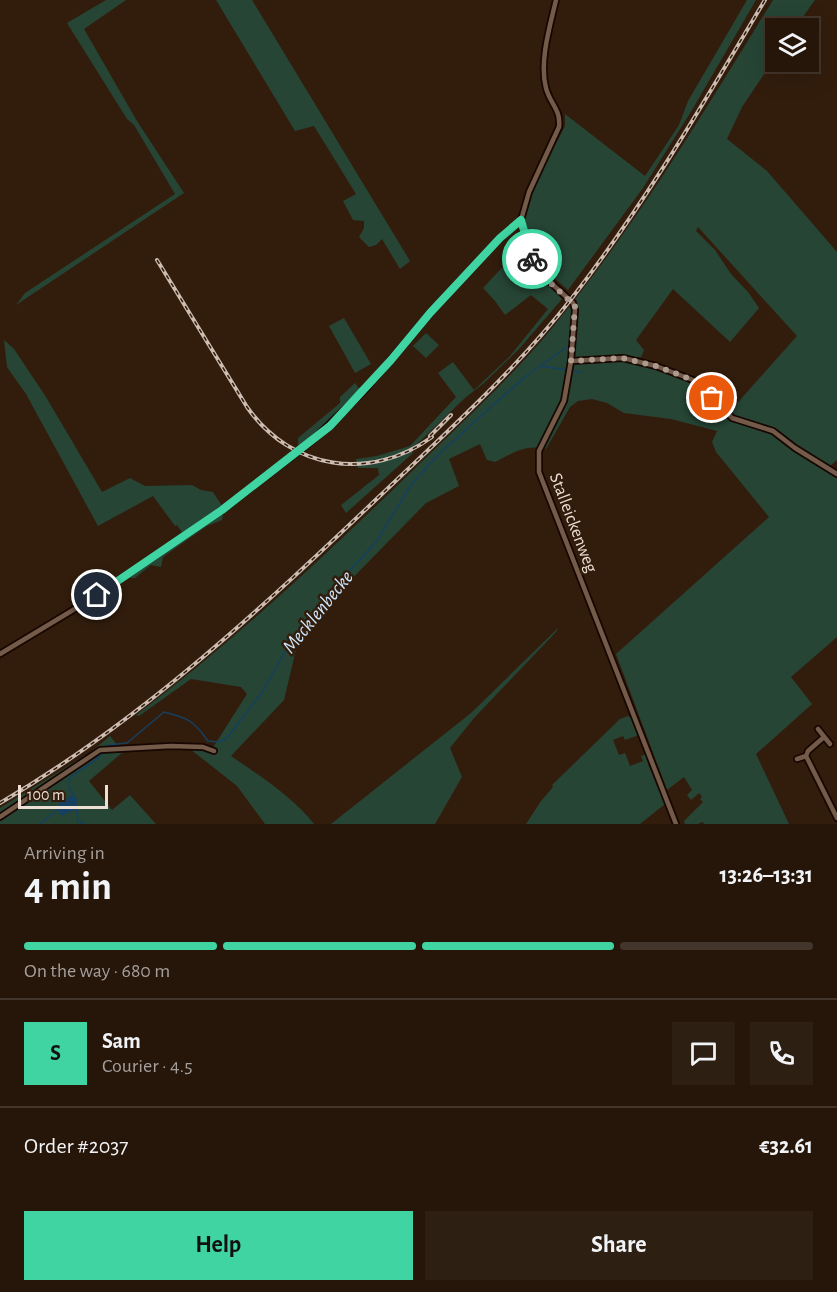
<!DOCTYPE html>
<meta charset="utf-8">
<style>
:root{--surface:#26160a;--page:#2e1f13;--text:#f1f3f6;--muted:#a49f9c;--line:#42352b;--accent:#40d4a2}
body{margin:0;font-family:"Alegreya Sans",sans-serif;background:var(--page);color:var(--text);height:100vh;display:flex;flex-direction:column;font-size:22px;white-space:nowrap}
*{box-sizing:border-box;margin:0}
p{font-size:20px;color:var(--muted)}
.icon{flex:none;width:33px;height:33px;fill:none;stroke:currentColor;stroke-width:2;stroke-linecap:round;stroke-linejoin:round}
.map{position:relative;height:824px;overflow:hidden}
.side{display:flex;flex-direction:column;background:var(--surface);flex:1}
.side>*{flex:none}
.controls{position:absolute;left:765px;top:18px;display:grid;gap:12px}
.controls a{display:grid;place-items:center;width:54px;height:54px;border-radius:0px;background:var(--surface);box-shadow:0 6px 24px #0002,0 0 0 2px var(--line);font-size:30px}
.scale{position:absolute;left:18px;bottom:15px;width:90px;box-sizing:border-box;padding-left:6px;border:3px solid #eedfd5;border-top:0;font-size:16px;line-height:21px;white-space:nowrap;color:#eedfd5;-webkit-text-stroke:4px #321d0d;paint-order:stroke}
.pin{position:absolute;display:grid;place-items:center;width:51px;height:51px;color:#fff;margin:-26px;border:3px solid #fff;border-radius:50%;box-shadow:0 2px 6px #0007}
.courier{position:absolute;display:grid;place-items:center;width:60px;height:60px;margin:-30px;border:4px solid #40d4a2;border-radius:50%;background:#fff;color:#222;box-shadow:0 2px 8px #0007}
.summary em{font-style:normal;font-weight:700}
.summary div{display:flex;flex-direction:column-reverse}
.summary{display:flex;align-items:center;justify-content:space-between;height:102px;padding:0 24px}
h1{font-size:39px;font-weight:700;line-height:45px}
.bar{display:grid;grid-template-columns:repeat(4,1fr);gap:9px 6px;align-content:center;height:72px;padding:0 24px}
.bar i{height:8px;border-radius:4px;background:var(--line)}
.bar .active{background:var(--accent)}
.bar p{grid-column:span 4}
.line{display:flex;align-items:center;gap:15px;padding:0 24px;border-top:2px solid var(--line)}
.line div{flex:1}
.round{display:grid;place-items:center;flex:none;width:63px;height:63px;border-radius:0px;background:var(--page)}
.action{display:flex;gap:12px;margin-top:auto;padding:12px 24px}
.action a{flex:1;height:69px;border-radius:0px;background:var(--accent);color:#111;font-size:24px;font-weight:700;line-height:69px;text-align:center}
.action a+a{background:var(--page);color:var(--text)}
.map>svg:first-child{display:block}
.green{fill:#264535;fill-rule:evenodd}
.water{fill:#154061}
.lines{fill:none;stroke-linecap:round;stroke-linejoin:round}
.stream{stroke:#154061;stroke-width:1.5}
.minor-casing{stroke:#180600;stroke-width:8}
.minor{stroke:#735a49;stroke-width:4.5}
.rail-casing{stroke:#cdbcb1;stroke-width:4}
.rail{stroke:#321d0d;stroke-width:1.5;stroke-dasharray:4.5;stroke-linecap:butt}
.done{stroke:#ac9b8f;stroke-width:6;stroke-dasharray:0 10.8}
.route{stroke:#40d4a2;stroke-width:8}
.labels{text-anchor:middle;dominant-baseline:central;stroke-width:5;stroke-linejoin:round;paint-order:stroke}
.street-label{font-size:18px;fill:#eedfd5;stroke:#321d0d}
.water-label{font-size:20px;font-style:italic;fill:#cee7fe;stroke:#321d0d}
</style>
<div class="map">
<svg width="837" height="824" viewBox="0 0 837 824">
<rect width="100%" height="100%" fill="#321d0d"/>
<!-- green -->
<path class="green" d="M106 0H126L84 29 137 121 184 193 16 305 25 293 175 194 134 125 127 119 67 23Z
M216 0H252L410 261 400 269 382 239 376 245 369 247 359 237 364 228V221L353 220 343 201 356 194 314 126 295 131Z
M747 0H756L692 110 643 188 568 290 537 263 524 221 536 183 565 126V114L645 176 679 125 688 101Z
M773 0H815L795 28H776L775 58 742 107 727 139 767 171 837 252V460L829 467 808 452 806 454 837 478V637L791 677 812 704 756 754 789 824H704L703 822 698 824H685L684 821 703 802 700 799 702 797 699 793 691 800 687 795 692 790 684 777 667 790 616 654 769 517 716 452 712 442 717 431 671 419 624 413 607 403 592 399 578 401 570 407 546 449C526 444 513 453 495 462L487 460 480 444 449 459 459 486 426 503 334 597 298 641 284 700 231 756C260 776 293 797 314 824H265L237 786 190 749 210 752 247 694 241 687 191 679 139 716 136 715C232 643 319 561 405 478 457 427 512 378 557 322 639 221 705 110 773 0ZM698 227 797 336 724 418 691 384 671 374 625 361 602 360 572 362 602 358 641 357 644 350 636 340 673 289 730 342 759 308 748 292 731 274 715 250 696 231Z
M524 244 536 271 562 299 519 349 484 383 466 397 415 446 412 454 346 513 341 505 379 475 378 468H358L356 459 377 456 410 446 456 397 438 373 453 362 474 390 510 356 548 309 531 295 505 315 495 301 483 288Z
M344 318 371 364 355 373 329 326Z
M426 333 439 345 426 358 413 346Z
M4 340 14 349 46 397 102 492 130 478 145 486 192 485 201 490 213 492 224 509 222 520 207 526 163 557 161 567 151 565 135 578H124L184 535 177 525 175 526 153 496 98 526 26 394 7 367Z
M355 383 360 390 299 452 298 438 340 403V397Z
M558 628 556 632 474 718 450 748 462 777 435 824H331L471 713Z
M628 716 631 718 639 735 625 740 623 736 613 740 619 755 625 753 630 766 643 761 641 756 646 754 649 763 648 764 665 804 640 824H526L541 801 553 787 552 785 620 719Z
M110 736 123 752 89 781 112 810 130 795 156 824H0V808L92 751Z"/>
<!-- water -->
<path class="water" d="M73 794 77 799 76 809 61 816 58 809 59 801 67 799Z"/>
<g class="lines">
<!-- stream -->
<path class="stream" d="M541 366 581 372
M73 794 70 791 69 779C81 768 104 758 108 745L127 743 164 712C188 718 193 720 208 741L219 742 227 738 263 691 287 648 343 578 376 542 411 485 437 456 493 405 526 376 567 347
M76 809 78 821 85 824
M40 824 58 809"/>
<!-- minor casing -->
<g class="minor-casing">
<path id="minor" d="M556 0C550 26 539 62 546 88 550 104 561 109 559 127L529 192 521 220 528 248 540 273 573 303 575 310 571 361 564 401 539 451V472L676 824
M571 361 623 358 656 366 693 380 701 385 732 418 773 431 795 448 837 474
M0 654 83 604 144 563 222 510 313 440 365 390 430 313 500 238 521 220
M818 729 830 744
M824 737 808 751 806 756 837 818
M797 759 806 756
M0 817 100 750 171 746 203 747 214 751"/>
</g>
<!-- minor -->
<use href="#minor" class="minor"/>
<!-- rail casing -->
<g class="rail-casing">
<path id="rail" d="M157 260 247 407C291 470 370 482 432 437
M430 436 451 415
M0 803C144 719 264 606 384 492 449 430 517 369 572 298 645 204 704 102 765 0"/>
</g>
<!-- rail -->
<use href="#rail" class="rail"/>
</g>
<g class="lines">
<!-- done -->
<path class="done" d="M532 259 540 273 575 306 571 361 622 358 656 366 693 380 700 385 712 398"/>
<!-- route -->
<path class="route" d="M97 595 222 510 330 426 391 360 430 313 500 238 521 220 532 259"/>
</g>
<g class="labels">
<!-- street labels -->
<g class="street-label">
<text transform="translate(573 523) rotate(69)">Stalleickenweg</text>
</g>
<!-- water labels -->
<g class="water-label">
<text transform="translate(318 612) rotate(-51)">Mecklenbecke</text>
</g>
</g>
</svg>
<div class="controls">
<a><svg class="icon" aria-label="layers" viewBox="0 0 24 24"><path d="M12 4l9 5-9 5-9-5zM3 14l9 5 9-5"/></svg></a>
</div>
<div class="scale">100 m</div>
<div class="pin" style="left:712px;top:398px;background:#ea580c"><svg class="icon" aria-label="bag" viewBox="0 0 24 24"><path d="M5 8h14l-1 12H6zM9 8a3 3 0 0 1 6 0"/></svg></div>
<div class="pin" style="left:97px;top:595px;background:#1f2937"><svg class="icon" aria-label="home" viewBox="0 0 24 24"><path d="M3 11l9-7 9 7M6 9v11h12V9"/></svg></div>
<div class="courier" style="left:532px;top:259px"><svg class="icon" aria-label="bike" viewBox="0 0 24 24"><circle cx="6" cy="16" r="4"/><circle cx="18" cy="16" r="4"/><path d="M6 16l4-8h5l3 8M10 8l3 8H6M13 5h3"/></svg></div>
</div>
<section class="side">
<div class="summary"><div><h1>4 min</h1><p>Arriving in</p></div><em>13:26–13:31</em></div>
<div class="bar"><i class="active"></i><i class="active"></i><i class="active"></i><i></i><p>On the way · 680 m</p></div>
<div class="line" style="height:108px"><b class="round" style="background:var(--accent);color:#111">S</b><div><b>Sam</b><p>Courier · 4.5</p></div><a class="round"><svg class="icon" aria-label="chat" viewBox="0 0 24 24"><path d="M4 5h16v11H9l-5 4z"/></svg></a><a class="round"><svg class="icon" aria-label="phone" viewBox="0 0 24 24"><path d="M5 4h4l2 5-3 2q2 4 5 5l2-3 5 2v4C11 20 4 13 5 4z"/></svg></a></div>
<div class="line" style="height:78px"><div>Order #2037</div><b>€32.61</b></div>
<div class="action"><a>Help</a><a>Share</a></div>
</section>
